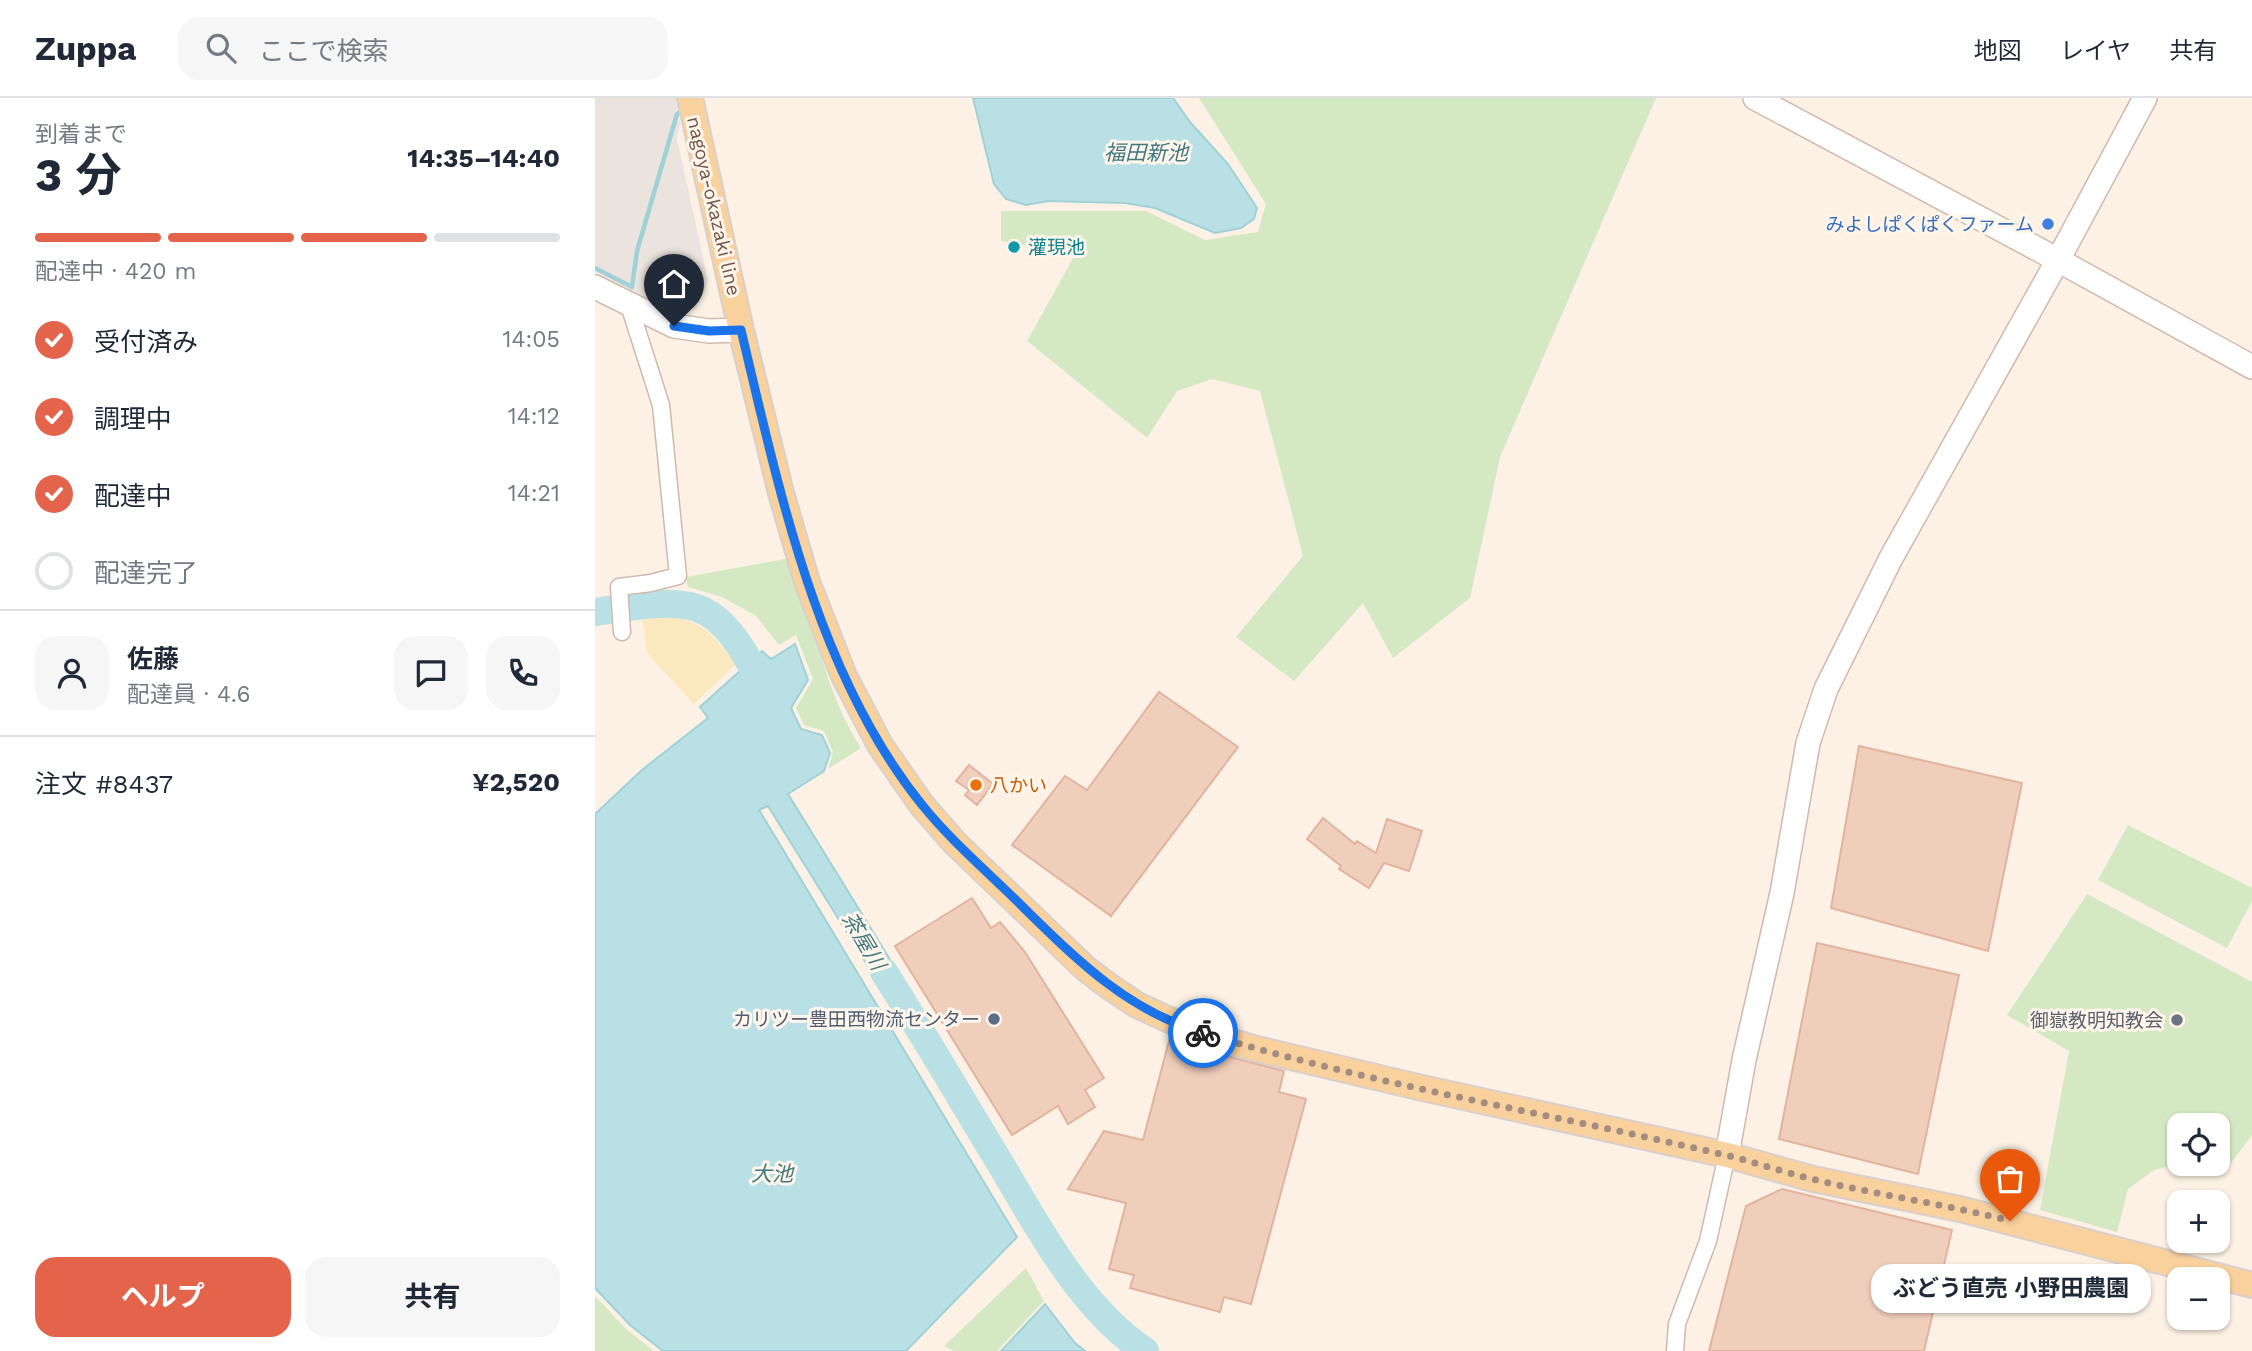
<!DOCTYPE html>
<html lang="ja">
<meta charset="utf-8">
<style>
:root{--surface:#fff;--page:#f6f6f7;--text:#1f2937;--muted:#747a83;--line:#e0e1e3;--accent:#e3644b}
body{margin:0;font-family:"Work Sans","Noto Sans JP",sans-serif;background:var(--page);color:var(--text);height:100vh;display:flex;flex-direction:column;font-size:26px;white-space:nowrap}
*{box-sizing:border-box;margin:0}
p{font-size:23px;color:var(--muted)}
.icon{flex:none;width:38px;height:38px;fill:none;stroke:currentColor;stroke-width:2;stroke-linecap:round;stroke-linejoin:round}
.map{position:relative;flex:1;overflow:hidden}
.sheet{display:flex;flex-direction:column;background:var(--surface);width:595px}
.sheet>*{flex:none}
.buttons{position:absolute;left:1572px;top:1015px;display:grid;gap:14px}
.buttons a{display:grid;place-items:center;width:63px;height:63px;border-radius:14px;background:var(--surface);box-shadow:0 2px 5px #0004;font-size:35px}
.pin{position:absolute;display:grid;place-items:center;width:60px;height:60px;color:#fff;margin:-72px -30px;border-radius:50% 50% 50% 0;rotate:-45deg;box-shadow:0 0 7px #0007}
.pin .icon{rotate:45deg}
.courier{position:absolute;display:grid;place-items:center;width:70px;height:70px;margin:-35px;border:5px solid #1a73e8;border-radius:50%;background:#fff;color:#222;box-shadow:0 2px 9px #0007}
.bubble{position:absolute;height:49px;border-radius:21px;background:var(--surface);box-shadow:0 2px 5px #0004;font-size:23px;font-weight:700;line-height:49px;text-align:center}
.headline em{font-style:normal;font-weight:700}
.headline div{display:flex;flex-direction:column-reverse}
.headline{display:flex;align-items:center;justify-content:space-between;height:119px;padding:0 35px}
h1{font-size:46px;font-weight:700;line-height:52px}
.bar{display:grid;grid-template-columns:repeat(4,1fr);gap:10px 7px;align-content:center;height:84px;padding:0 35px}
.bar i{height:9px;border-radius:5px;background:var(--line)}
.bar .on{background:var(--accent)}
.bar p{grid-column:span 4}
.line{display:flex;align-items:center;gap:18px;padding:0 35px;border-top:2px solid var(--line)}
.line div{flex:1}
.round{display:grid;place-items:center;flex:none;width:74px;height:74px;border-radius:21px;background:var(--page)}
ol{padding:0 35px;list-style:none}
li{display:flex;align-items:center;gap:21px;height:77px}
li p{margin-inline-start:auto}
li .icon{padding:7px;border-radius:50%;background:var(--accent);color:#fff;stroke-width:4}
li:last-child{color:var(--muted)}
li i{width:38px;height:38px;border:4px solid var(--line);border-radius:50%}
.primary-button{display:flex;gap:14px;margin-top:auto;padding:14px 35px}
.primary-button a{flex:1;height:80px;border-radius:21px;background:var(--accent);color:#fff;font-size:28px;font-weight:700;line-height:80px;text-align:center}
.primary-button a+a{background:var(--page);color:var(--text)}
header{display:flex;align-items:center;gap:42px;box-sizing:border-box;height:98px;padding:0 35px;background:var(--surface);border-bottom:2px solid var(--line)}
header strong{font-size:33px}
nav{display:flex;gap:38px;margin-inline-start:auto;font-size:24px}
.search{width:490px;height:63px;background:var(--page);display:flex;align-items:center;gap:18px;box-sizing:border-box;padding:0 24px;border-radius:21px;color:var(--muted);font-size:26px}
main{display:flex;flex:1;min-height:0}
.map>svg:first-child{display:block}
.industrial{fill:#ebe4de}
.green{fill:#d4e9c3;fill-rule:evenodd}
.sand{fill:#fae9bf}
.water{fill:#b9e1e5;stroke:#9fd1d6;stroke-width:2}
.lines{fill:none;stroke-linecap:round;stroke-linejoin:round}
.stream{stroke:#9fd1d6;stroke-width:4.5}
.river{stroke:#b9e1e5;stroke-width:28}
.building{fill:#f0cebc;stroke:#e2b39d;stroke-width:2}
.street-casing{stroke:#cfbaad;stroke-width:19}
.secondary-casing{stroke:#d2b9ab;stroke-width:26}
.primary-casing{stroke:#d8d0cc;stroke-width:28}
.street{stroke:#fff;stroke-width:16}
.secondary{stroke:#fff;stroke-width:23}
.primary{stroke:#f9d19d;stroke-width:24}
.done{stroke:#a38c80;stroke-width:7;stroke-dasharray:0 12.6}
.route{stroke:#1a73e8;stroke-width:9}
.shop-dot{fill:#3f7fe0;stroke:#fff5ea;stroke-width:2.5}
.culture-dot{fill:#0f9aa8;stroke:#fff5ea;stroke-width:2.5}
.food-dot{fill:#e8710a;stroke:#fff5ea;stroke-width:2.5}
.service-dot{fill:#5c6f8a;stroke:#fff5ea;stroke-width:2.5}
.worship-dot{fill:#6b7280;stroke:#fff5ea;stroke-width:2.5}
.labels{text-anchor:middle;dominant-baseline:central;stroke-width:6;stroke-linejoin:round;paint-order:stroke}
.street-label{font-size:19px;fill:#73564a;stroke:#fff5ea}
.shop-label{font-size:19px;fill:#366cbe;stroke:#fff5ea;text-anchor:end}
.culture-label{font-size:19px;fill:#0d838f;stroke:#fff5ea;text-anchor:start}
.food-label{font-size:19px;fill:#c56008;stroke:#fff5ea;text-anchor:start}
.service-label{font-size:19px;fill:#4e5e75;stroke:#fff5ea;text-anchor:end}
.worship-label{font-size:19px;fill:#5b616d;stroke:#fff5ea;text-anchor:end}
.water-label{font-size:21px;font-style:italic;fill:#41797f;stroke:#fff5ea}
</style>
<header>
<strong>Zuppa</strong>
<div class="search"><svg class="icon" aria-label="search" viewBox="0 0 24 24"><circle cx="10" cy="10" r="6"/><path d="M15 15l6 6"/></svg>ここで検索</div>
<nav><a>地図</a><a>レイヤ</a><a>共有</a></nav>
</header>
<main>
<section class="sheet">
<div class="headline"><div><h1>3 分</h1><p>到着まで</p></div><em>14:35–14:40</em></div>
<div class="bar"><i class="on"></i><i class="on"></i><i class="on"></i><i></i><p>配達中 · 420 m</p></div>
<ol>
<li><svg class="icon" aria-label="check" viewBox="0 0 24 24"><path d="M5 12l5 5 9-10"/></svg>受付済み<p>14:05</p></li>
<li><svg class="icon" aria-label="check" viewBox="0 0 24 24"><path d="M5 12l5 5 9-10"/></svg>調理中<p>14:12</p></li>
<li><svg class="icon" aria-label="check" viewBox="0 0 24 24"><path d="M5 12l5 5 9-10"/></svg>配達中<p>14:21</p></li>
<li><i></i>配達完了</li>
</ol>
<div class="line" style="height:126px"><a class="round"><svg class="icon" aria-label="person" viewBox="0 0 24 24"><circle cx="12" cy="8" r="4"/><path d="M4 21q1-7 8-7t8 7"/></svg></a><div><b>佐藤</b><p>配達員 · 4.6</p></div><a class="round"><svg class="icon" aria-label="chat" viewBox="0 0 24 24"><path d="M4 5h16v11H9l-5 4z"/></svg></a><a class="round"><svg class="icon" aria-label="phone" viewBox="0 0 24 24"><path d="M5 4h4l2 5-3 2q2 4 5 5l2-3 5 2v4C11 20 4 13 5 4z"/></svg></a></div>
<div class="line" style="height:91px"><div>注文 #8437</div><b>¥2,520</b></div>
<div class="primary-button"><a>ヘルプ</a><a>共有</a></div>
</section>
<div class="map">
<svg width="1657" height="1253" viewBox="0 0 1657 1253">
<rect width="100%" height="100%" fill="#fcf1e4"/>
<!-- industrial -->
<path class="industrial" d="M0 0H81L85 26 82 41 113 182 101 211 83 210 61 204 0 174Z"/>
<!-- green -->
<path class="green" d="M604 0H1061L905 359 875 500 798 560 768 505 699 583 641 539 708 458 665 293 617 281 582 293 552 340 432 243 481 155 406 143V113H551L610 142 663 134 671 106Z
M201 459C218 523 229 593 266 650L233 671 238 654 229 633 209 627 201 610 218 581 201 537 184 547 161 518 127 499 93 489 91 479Z
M1533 727 1657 790V803L1632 850 1503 782Z
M1492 796 1657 884V1037L1633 1069 1581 1067 1559 1072 1533 1091 1522 1134 1445 1112 1474 953 1412 917ZM1584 1027H1622V1066H1584Z
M431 1170 449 1203 402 1253H359L349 1248Z
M0 1198 32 1232 59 1253H0Z"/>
<!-- sand -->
<path class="sand" d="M64 515C110 525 112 530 141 566L99 606 52 555 47 517Z"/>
<!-- water -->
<path class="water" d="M378 0H578L595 24 633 66 662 110 659 121 646 130 620 135 560 110 530 105 453 103 431 107 411 101 399 86Z
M200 546 213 582 196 610 206 631 227 637 235 655 229 673 193 696 318 899 299 910 173 708 164 712 422 1139 311 1253H68L35 1227 0 1190V716L47 672 113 620 105 609 167 553 176 561Z
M450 1206 480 1245 490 1253H406Z"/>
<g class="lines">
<!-- stream -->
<path class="stream" d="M0 170 37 189 42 153 82 16 90 10"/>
<!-- river -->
<path class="river" d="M0 514C31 510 72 500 102 510 135 521 158 568 170 597
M289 874C329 937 366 1001 405 1065 443 1129 486 1211 550 1253"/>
</g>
<!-- building -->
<path class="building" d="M564 594 643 649 516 818 417 747 470 678 492 692Z
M1264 648 1427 685 1393 853 1236 810Z
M374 667 398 686 382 707 370 697 374 692 361 683Z
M728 720 760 746 762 743 781 755 792 721 827 733 814 773 789 765 774 790 744 771 746 768 712 741Z
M377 800 396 830 405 824 430 854 509 980 490 992 500 1009 473 1026 463 1008 417 1037 300 848Z
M1222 845 1364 877 1323 1076 1184 1041Z
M574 943 689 973 684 994 711 1001 656 1206 629 1199 625 1214 535 1190 539 1177 514 1171 531 1105 473 1091 509 1033 548 1042Z
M1187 1091 1357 1132 1329 1253H1114L1151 1108Z"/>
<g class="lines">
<!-- street casing -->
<g class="street-casing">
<path id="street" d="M27 534 24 489 56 485 83 478 66 307 34 207
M1080 1253 1082 1226 1113 1143 1132 1057"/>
</g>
<!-- secondary casing -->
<g class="secondary-casing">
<path id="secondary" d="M1160 0 1463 162 1657 269
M0 189 79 228 114 233 146 232
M1132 1057 1149 962 1187 795 1213 645 1231 591 1296 460 1463 162 1550 0"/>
</g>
<!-- primary casing -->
<g class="primary-casing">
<path id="primary" d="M95 0 146 232 186 395 212 484 249 578 285 647 326 706 359 744 490 870 515 889 542 907 570 920 602 933 658 950 823 989 1132 1057 1218 1081 1365 1111 1657 1187"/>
</g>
<!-- street -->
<use href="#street" class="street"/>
<!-- secondary -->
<use href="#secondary" class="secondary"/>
<!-- primary -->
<use href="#primary" class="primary"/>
</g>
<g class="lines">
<!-- done -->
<path class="done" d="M608 935C779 987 957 1016 1130 1057 1160 1064 1188 1074 1217 1081 1283 1097 1350 1106 1415 1123"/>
<!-- route -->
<path class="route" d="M79 228 114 233 146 232C184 391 222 578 328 708 358 745 394 775 428 809 483 863 532 912 608 935"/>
</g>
<!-- markers -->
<circle class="shop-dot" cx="1453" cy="126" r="7"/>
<circle class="culture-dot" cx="419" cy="149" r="7"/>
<circle class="food-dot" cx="381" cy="687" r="7"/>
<circle class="service-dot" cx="399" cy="921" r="7"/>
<circle class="worship-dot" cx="1582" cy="922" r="7"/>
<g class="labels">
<!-- street labels -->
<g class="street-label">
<text transform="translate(119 108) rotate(77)">nagoya-okazaki line</text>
</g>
<!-- shop labels -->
<g class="shop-label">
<text x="1439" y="126">みよしぱくぱくファーム</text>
</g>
<!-- culture labels -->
<g class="culture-label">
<text x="433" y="149">灌現池</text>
</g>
<!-- food labels -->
<g class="food-label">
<text x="395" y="687">八かい</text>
</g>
<!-- service labels -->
<g class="service-label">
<text x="385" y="921">カリツー豊田西物流センター</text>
</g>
<!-- worship labels -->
<g class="worship-label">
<text x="1568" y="922">御嶽教明知教会</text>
</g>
<!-- water labels -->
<g class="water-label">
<text x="551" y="54">福田新池</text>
<text transform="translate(269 843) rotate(59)">茶屋川</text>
<text x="177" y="1075">大池</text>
</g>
</g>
</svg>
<div class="buttons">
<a><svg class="icon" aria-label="locate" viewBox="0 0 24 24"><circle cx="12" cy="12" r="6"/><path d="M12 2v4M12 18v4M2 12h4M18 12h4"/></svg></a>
<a>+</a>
<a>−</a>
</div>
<div class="pin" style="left:1415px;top:1123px;background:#ea580c"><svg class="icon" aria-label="bag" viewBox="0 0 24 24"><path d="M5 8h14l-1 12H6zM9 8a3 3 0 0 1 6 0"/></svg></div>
<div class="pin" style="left:79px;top:228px;background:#1f2937"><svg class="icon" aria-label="home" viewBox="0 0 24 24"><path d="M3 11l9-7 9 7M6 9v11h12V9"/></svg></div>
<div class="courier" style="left:608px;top:935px"><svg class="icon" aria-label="bike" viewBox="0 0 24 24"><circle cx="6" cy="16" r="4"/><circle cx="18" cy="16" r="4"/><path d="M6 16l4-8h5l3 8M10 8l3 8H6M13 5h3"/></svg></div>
<div class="bubble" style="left:1276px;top:1166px;width:280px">ぶどう直売 小野田農園</div>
</div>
</main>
